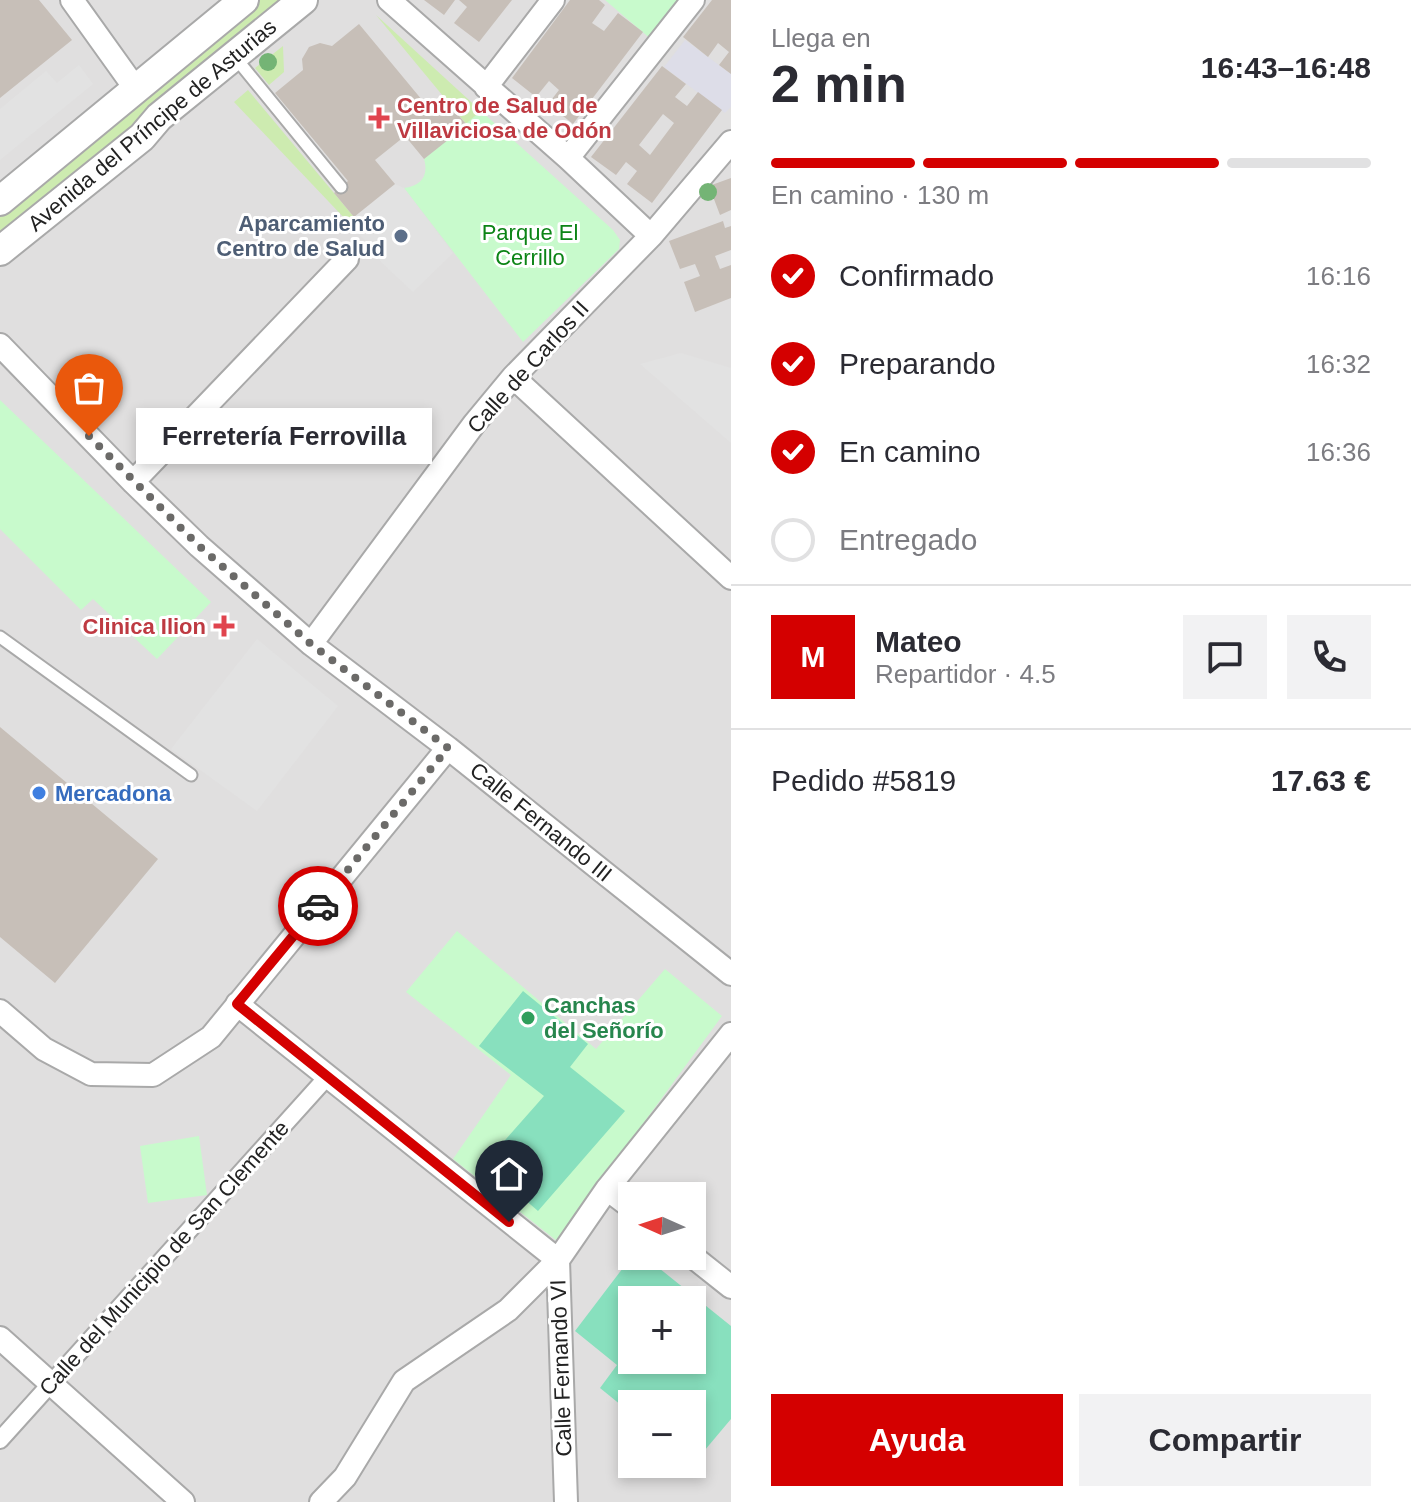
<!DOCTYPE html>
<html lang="es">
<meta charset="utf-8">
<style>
:root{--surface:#fff;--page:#f2f2f3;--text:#2b2b33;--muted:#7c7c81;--line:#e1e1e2;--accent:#d40000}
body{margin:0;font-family:Helvetica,sans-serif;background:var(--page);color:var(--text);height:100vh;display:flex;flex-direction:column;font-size:30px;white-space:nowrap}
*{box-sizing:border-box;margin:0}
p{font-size:26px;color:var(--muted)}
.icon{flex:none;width:44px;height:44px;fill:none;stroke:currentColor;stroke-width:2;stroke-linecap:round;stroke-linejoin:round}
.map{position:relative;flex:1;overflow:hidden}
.panel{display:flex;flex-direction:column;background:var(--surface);width:680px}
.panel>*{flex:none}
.needle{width:52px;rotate:273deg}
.fabs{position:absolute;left:618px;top:1182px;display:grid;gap:16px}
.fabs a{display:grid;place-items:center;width:88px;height:88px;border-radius:0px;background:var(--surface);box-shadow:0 4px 12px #0003;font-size:40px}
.pin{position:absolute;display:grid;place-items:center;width:68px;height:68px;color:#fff;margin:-82px -34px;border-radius:50% 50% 50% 0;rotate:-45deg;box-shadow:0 0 8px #0007}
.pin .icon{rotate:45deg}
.courier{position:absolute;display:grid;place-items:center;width:80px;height:80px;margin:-40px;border:6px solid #d40000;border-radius:50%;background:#fff;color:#222;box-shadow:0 2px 10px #0007}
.bubble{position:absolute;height:56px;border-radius:0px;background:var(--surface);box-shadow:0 4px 12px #0003;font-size:26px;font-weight:700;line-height:56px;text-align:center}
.head em{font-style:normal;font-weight:700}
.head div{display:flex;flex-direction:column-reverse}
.head{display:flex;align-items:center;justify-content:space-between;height:136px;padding:0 40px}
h1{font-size:52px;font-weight:700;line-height:60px}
.bar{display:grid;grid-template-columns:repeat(4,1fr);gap:12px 8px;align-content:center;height:96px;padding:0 40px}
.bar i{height:10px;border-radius:6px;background:var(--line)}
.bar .active{background:var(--accent)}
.bar p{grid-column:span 4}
.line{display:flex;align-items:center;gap:20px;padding:0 40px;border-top:2px solid var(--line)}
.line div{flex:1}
.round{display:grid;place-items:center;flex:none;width:84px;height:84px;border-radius:0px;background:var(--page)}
ol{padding:0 40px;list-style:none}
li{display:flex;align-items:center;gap:24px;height:88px}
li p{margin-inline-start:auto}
li .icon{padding:8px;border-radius:50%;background:var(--accent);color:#fff;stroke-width:4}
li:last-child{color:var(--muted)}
li i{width:44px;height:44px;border:4px solid var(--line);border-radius:50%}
.button{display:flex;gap:16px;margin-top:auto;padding:16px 40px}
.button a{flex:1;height:92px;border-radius:0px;background:var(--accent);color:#fff;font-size:32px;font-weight:700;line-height:92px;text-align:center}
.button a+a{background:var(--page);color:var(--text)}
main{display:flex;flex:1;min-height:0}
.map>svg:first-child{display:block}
.residential{fill:#e0dfdf;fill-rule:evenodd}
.grass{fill:#cdebb0}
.park{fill:#c8facc}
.pitch{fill:#88e0be;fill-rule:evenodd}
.parking{fill:#e2e2e2}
.plaza{fill:#dddde8}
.building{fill:#c7bfb8;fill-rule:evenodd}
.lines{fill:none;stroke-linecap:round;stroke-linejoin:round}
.service-casing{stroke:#a9a9a9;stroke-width:15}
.pedestrian-casing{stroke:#a9a9a9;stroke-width:20}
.minor-casing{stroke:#a9a9a9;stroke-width:26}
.tertiary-casing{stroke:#a9a9a9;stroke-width:32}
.service{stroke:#fff;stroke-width:11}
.pedestrian{stroke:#fff;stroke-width:16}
.minor{stroke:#fff;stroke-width:22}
.tertiary{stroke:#fff;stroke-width:28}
.tree{fill:#74b475}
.done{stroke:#6b6a68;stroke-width:8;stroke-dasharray:0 14.4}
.route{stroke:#d40000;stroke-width:10}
.health-dot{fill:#e0444e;stroke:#fff;stroke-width:3}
.service-dot{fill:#5c6f8a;stroke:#fff;stroke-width:3}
.shop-dot{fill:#3f7fe0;stroke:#fff;stroke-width:3}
.leisure-dot{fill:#2e9e5b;stroke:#fff;stroke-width:3}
.labels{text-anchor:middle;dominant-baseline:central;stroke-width:6;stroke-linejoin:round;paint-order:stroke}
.health-label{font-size:22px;font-weight:bold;fill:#be3a42;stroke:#fff;text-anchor:start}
.street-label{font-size:22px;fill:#222;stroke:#fff}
.service-label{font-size:22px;font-weight:bold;fill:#4e5e75;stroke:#fff;text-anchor:end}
.park-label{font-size:22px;fill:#0c8416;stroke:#fff}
.shop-label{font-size:22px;font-weight:bold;fill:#366cbe;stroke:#fff;text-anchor:start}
.leisure-label{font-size:22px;font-weight:bold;fill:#27864d;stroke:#fff;text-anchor:start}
</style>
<main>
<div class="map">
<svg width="731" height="1502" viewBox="0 0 731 1502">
<rect width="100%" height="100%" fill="#f2efe9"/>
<!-- residential -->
<path class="residential" d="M0 0H731V1502H0ZM632 1196H692V1256H632ZM632 1300H692V1360H632ZM632 1404H692V1464H632Z"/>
<!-- grass -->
<path class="grass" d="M260 0H281L126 133 0 235V214Z
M376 15 481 111 467 125Z
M283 46 284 72 269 85 255 68Z
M248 90 354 217 348 222 234 102Z"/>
<!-- park -->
<path class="park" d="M605 0H683L652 40Z
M481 111 613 230 620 240 619 249 523 342 404 188C421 186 429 176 424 159Z
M0 400 211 602 157 659 93 599 81 610 0 529Z
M457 931 596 1049 665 969 722 1016 557 1241 453 1159 511 1075 406 992Z
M199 1136 207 1195 148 1203 140 1146Z"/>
<!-- pitch -->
<path class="pitch" d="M523 991 588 1044 570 1067 625 1111 538 1211 484 1164 544 1096 479 1046Z
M632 1256H644L731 1326V1419L694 1463 692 1461V1404H632V1414L600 1388 617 1365 575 1331ZM632 1300H692V1360H632Z"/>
<!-- parking -->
<path class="parking" d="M79 65 93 84 0 160V109L46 71 57 83Z
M395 184 404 188 453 253 413 292 381 262 374 250 348 222Z
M681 353 731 368V443L640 364Z
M257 639 338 706 257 811 171 749Z"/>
<!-- plaza -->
<path class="plaza" d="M685 40 731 74V107L725 113 664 67Z"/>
<!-- building -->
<path class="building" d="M0 0H39L72 40 0 98Z
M424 0H455L444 15Z
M459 0H512L479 42 454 23 467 7Z
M570 0H599L605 5 592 23 604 31 618 13 643 32 573 124 548 104 559 90 549 81 536 97 512 78Z
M712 0H731V74L719 65 729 52 718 43 708 57 683 37Z
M359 24 432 112 446 101 467 125 424 159 405 136 375 160 395 184 354 217 334 193 348 181 275 93 303 70 302 59 309 47 320 43 332 46Z
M662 66 686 84 675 97 687 106 698 92 722 110 652 203 627 184 637 171 626 162 616 175 591 157ZM663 114 674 123 650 155 639 145Z
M731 178V210L720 215 709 186Z
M723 221 725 228 731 226V250L715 256 720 269 731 265V298L695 312 684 282 700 276 695 264 680 269 669 241Z
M0 727 158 859 55 983 0 937Z"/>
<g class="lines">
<!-- service casing -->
<g class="service-casing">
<path id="service" d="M234 56 341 187
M0 637 191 775"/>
</g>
<!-- pedestrian casing -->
<g class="pedestrian-casing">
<path id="pedestrian" d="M0 1440 328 1076"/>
</g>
<!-- minor casing -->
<g class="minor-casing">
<path id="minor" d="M72 0 135 88
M389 0 568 158 651 236
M486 87 553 0
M568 158 693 0
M0 345 133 482 199 546 311 644 448 748 731 974
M513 377 731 578
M133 482 347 259
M311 644 474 424 513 377 651 236 731 142
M237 1004 558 1260 566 1502
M0 1011 44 1049 91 1074 153 1075 211 1037 448 748
M607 1189 632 1208
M692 1256 731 1287
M0 1338 183 1502
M321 1502 345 1477 404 1381 508 1310 558 1260 607 1189 731 1034"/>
</g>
<!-- tertiary casing -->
<g class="tertiary-casing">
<path id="tertiary" d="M0 201 244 0
M0 251 142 137 159 117 303 0"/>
</g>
<!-- service -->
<use href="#service" class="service"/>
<!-- pedestrian -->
<use href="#pedestrian" class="pedestrian"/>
<!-- minor -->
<use href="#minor" class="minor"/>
<!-- tertiary -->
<use href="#tertiary" class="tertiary"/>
</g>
<!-- trees -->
<g class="tree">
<circle cx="268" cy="62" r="9"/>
<circle cx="708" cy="192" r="9"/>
</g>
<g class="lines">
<!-- done -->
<path class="done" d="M89 436 199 546 311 644 448 748 318 906"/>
<!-- route -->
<path class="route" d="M318 906 237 1004 509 1222"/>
</g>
<!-- markers -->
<g class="health-dot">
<path d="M375 106h8v8h8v8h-8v8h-8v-8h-8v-8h8z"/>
<path d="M220 614h8v8h8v8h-8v8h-8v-8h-8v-8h8z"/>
</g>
<circle class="service-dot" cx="401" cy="236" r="8"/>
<circle class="shop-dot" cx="39" cy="793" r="8"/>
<circle class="leisure-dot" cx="528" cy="1018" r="8"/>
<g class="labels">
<!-- health labels -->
<g class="health-label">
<text x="397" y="105">Centro de Salud de<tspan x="397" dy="25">Villaviciosa de Odón</tspan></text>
<text x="206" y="626" text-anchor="end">Clinica Ilion</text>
</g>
<!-- street labels -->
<g class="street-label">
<text transform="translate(152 125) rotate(-40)">Avenida del Príncipe de Asturias</text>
<text transform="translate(528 367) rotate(-48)">Calle de Carlos II</text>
<text transform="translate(541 822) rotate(39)">Calle Fernando III</text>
<text transform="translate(164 1258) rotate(-48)">Calle del Municipio de San Clemente</text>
<text transform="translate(561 1368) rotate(-92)">Calle Fernando VI</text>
</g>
<!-- service labels -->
<g class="service-label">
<text x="385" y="223">Aparcamiento<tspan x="385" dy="25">Centro de Salud</tspan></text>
</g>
<!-- park labels -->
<g class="park-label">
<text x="530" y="232">Parque El<tspan x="530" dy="25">Cerrillo</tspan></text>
</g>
<!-- shop labels -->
<g class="shop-label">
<text x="55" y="793">Mercadona</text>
</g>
<!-- leisure labels -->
<g class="leisure-label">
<text x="544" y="1005">Canchas<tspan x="544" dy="25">del Señorío</tspan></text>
</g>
</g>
</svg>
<div class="fabs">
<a><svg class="needle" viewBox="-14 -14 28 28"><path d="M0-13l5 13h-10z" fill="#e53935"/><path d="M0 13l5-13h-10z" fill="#7c7c81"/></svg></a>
<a>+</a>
<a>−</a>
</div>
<div class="pin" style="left:89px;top:436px;background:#ea580c"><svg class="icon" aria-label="bag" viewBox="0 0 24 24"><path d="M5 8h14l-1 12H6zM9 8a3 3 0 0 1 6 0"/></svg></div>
<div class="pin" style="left:509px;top:1222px;background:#1f2937"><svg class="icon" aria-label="home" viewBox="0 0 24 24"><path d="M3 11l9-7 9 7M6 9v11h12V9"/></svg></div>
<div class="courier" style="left:318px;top:906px"><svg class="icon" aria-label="car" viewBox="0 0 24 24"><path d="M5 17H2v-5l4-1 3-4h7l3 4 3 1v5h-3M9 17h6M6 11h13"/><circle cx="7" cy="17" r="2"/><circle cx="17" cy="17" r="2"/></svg></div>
<div class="bubble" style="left:136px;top:408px;width:296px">Ferretería Ferrovilla</div>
</div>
<section class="panel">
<div class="head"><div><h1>2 min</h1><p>Llega en</p></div><em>16:43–16:48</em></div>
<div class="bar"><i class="active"></i><i class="active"></i><i class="active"></i><i></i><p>En camino · 130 m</p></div>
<ol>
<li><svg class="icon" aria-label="check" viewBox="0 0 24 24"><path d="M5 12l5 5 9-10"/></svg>Confirmado<p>16:16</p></li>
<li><svg class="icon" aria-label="check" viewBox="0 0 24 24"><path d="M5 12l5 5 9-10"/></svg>Preparando<p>16:32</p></li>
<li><svg class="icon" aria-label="check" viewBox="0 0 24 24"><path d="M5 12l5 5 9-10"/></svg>En camino<p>16:36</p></li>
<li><i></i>Entregado</li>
</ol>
<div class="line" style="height:144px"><b class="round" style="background:var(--accent);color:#fff">M</b><div><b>Mateo</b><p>Repartidor · 4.5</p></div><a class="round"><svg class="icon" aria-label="chat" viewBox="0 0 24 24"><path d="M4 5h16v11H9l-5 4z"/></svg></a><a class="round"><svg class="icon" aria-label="phone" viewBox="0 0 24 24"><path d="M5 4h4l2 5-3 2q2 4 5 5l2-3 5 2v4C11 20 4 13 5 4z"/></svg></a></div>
<div class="line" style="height:104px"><div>Pedido #5819</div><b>17.63 €</b></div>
<div class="button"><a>Ayuda</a><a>Compartir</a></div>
</section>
</main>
